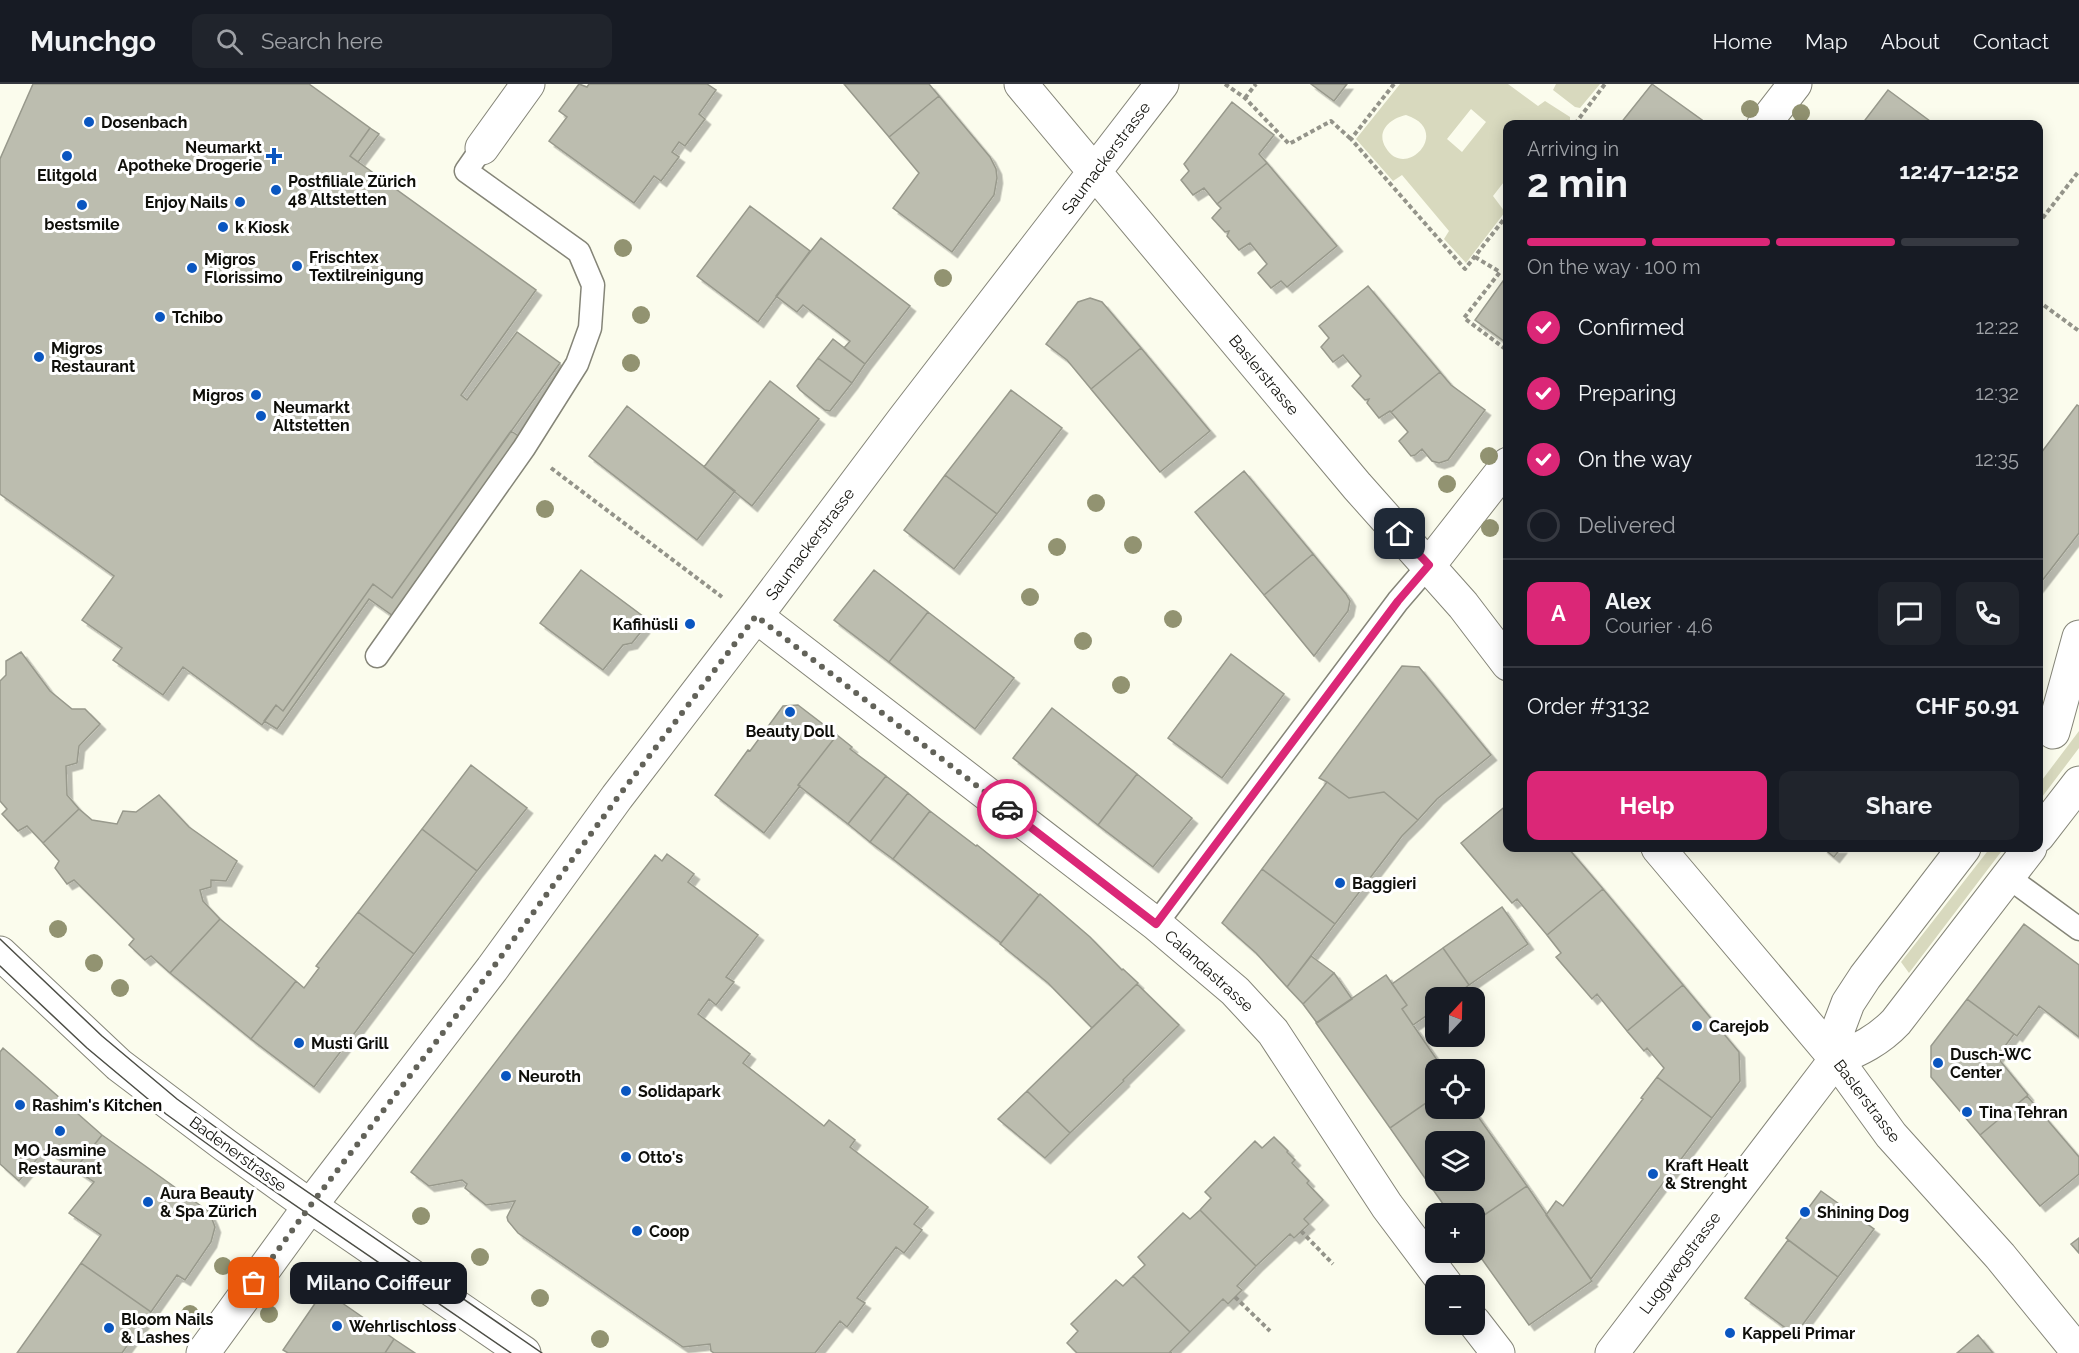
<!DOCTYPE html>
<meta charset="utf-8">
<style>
:root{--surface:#171b24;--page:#20242c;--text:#f1f3f6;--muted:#9ea1a6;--line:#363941;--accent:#db2777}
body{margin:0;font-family:Raleway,sans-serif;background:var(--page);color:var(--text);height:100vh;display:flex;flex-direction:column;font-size:22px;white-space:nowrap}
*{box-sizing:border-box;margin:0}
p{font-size:20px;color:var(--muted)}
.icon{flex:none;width:33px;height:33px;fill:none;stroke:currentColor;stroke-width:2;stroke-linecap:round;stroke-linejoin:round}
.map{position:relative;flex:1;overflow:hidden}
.side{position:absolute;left:1503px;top:36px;width:540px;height:732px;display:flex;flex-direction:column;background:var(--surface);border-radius:12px;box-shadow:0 3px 15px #0003}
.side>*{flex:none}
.needle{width:39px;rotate:22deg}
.tools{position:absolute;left:1425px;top:903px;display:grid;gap:12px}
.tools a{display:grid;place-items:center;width:60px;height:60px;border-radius:12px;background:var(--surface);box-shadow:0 3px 15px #0003;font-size:30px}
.pin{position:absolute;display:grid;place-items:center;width:51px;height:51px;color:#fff;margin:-26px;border-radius:12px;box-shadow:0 3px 9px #0006}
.courier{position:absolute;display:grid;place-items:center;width:60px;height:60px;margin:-30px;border:4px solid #db2777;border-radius:50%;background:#fff;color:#222;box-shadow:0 2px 8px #0007}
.bubble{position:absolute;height:42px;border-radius:12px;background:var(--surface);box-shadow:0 3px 15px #0003;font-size:20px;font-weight:700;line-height:42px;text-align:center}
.headline em{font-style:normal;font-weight:700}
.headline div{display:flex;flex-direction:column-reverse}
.headline{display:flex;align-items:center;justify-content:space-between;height:102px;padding:0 24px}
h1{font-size:39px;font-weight:700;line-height:45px}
.bar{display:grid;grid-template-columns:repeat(4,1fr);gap:9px 6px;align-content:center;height:72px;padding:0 24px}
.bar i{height:8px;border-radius:4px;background:var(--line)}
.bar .selected{background:var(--accent)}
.bar p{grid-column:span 4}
.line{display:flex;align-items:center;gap:15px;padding:0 24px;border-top:2px solid var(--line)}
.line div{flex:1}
.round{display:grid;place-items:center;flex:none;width:63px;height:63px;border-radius:12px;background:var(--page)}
ol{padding:0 24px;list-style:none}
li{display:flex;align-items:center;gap:18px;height:66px}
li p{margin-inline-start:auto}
li .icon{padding:6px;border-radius:50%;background:var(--accent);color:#fff;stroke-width:4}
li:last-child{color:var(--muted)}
li i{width:33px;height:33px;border:3px solid var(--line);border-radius:50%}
.button{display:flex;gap:12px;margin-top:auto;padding:12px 24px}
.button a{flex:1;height:69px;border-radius:12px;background:var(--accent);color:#fff;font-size:24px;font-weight:700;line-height:69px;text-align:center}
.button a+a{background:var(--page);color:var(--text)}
header{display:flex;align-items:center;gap:36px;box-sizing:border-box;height:84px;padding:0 30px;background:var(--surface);border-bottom:2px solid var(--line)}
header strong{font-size:28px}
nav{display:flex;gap:33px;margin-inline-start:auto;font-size:21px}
.search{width:420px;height:54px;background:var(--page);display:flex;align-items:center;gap:15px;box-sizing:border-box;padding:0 21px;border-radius:12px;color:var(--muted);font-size:22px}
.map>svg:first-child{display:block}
.green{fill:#d8d9be;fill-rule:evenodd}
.building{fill:#bcbdaf;stroke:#98998c;stroke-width:1.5;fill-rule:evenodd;filter:url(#shadow)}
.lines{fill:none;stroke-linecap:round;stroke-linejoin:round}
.service-casing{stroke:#858578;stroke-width:25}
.minor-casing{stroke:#858578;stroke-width:35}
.tertiary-casing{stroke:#858578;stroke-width:35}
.path{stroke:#94948a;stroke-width:4;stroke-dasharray:4.5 3;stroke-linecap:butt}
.service{stroke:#fff;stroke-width:22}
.minor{stroke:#fff;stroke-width:33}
.tertiary{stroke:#fff;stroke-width:33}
.tram{stroke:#4d4e46;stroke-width:1.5}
.tree{fill:#929371}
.done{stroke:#626259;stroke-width:6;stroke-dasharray:0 10.8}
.route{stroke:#db2777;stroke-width:8}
.poi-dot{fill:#0a56c0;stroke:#fff;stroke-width:2}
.labels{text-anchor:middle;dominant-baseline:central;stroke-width:6;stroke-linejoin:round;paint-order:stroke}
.poi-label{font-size:16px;font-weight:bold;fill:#0f0f0a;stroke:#fff;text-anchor:start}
.street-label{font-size:16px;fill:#0f0f0a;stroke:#fff}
</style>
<header>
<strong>Munchgo</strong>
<div class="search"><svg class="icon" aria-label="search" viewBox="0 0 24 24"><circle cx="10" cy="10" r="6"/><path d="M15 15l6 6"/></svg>Search here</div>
<nav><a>Home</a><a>Map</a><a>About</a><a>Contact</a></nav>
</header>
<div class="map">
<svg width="2079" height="1269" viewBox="0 0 2079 1269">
<defs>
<filter id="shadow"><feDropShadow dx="5.5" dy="5.5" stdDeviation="0" flood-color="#0004"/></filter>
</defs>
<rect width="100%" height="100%" fill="#fbfced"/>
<!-- green -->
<path class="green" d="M1400 0H1508L1538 22 1545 17 1570 33V40H1508L1507 94 1493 112 1505 128 1466 179 1444 155 1449 147 1402 91 1393 97 1356 55ZM1471 25 1486 38 1462 68 1447 55ZM1406 31C1453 46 1406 97 1386 64 1375 47 1391 34 1406 31Z
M1556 0H1600L1580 24 1575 23 1553 6Z
M2079 647V664L2039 717V700Z
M1990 764H2004L1909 889 1901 878Z"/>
<!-- building -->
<path class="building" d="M33 0H309L370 44 350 72 536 206 461 311 467 316 517 248 560 279 392 514 373 500 283 627 276 621 262 641 183 583 163 611 113 576 122 564 82 536 114 492 0 410V75Z
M579 0 587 3 589 0H707L716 6 699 30 705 35 685 62 679 58 672 68 679 73 661 97 654 92 634 119 549 57 567 33 559 27Z
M844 0H929L939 12 889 53Z
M1311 0H1347L1334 17Z
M1652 0 1702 36 1699 40H1620Z
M1888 6 1934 40H1862Z
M939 12 990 73 996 85 997 94 994 111 952 168 893 124 919 89 889 53Z
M1232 18 1274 51 1259 70 1267 79 1217 120 1204 104 1193 111 1181 96 1189 87 1184 80Z
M370 44 379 50 358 78 350 72Z
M1267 79 1337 162 1287 203 1281 197 1271 204 1258 189 1267 180 1250 159 1239 166 1227 152 1229 147 1225 148 1212 134 1221 124 1217 120Z
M750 122 810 167 758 238 697 192Z
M821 154 910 222 865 280 844 264 850 257 803 221 797 228 776 212Z
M1508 190V260L1475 236Z
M1368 202 1440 288 1391 328 1390 327 1379 334 1367 319 1369 315 1365 316 1352 302 1361 292 1343 271 1333 278 1321 263 1329 254 1319 242Z
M1090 214 1102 218 1141 264 1091 305 1067 276 1046 260 1078 218Z
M833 255 865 280 852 299 818 274Z
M1141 264 1210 347 1160 388 1091 305Z
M818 274 852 299 830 327 825 326 800 306 797 302Z
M1440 288 1451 301 1485 326 1448 376 1439 379 1432 377 1422 365 1415 371 1411 372 1399 357 1408 348 1391 328Z
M770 297 819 335 752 422 704 383Z
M1011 306 1062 344 997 430 945 391Z
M2077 321 2079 322V449L2038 502V373Z
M627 322 735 407 697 456 589 372Z
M511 347 523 355 396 534 369 515 277 645 264 637 276 621 283 627 373 500 392 514Z
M1244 387 1313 470 1264 511 1195 428Z
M945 391 997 430 954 485 904 446Z
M1313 470 1346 510 1350 517 1348 527 1314 572 1264 511Z
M581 486 644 533 642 536 644 544 632 559 623 561 603 586 540 539Z
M874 486 928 528 889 578 834 536Z
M928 528 1014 594 975 645 889 578Z
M21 568 50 607 72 625H85L100 640 79 662 77 679 66 682 67 711 79 725 43 759 27 742 18 747 2 730 7 725 0 717V597L6 591V577Z
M1231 570 1284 610 1222 694 1168 654Z
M1402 582 1419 583 1491 671 1437 715 1418 736 1384 708 1349 714 1327 698 1319 694Z
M798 621 837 651 798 701 800 702 764 749 715 711 748 666 750 667 783 622Z
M1052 624 1137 690 1098 741 1013 674Z
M837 651 852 663 850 665 886 692 848 740 798 701Z
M471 681 527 724 477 787 422 745Z
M1137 690 1192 734 1153 783 1098 741Z
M886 692 908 709 870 758 848 740Z
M1327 698 1349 714 1384 708 1418 736 1402 752 1335 840 1262 785Z
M908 709 930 727 893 775 870 758Z
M159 711 189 743 237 777 226 797 211 796V803L200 806 203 817 220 835 170 889 151 872 145 876 129 861 134 855 74 796 67 800 55 784 59 777 43 759 79 725 92 736 117 740 123 727 136 728Z
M1508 720V764H1568L1603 805 1547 851 1517 815 1512 819 1461 759Z
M930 727 976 762 977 761 1039 811 1001 859 893 775Z
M422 745 477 787 414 870 358 828Z
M1823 764H1841L1834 773Z
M667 770 694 790 688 798 758 851 726 893 734 898 716 921 709 915 698 930 750 970 743 979 824 1042 829 1036 855 1056 850 1063 928 1123 914 1140 922 1146 904 1169 896 1163 857 1214 865 1219 847 1243 840 1237 815 1269H714L711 1267 710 1260 683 1263 518 1149 508 1137 507 1133 515 1117 486 1121 465 1104 467 1100 462 1096 429 1102 411 1088 655 771 662 777Z
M1262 785 1335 840 1287 903 1256 869 1222 839Z
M1603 805 1683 901 1627 947 1597 910 1592 915 1556 873 1561 869 1547 851Z
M1040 810 1090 853 1122 886 1123 885 1138 899 1092 944 1048 899 1000 860Z
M1502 823 1528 860 1469 901 1443 864Z
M358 828 414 870 314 1003 251 955 296 897 304 904 319 884 316 882Z
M220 835 296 897 251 955 170 889Z
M2024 840 2079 881V953L2039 922 2017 952 1967 915Z
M1443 864 1469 901 1452 914H1436V925L1413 941 1402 925 1407 921 1392 900Z
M1311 872 1334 889 1303 920 1287 903Z
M1334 889 1352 915 1317 939 1303 920Z
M1386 891 1407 921 1402 925 1444 986H1436V1012L1390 1044 1316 939Z
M1137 900 1179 941 1123 996 1124 997 1070 1049 1027 1007Z
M1683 901 1739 968 1740 997 1712 1034 1657 993 1664 984 1647 964 1644 967 1627 947Z
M1967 915 2014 950 1997 973 2028 1011 1980 1051 1931 993V962Z
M3 964 102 1051 75 1085 45 1065 19 1097 0 1080V968Z
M1657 993 1712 1034 1591 1195 1546 1131 1556 1117 1563 1122 1643 1015 1641 1014Z
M1027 1007 1070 1049 1045 1074 998 1035Z
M1436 1012V1024H1472L1527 1102 1474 1138V1130H1450L1390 1044ZM1436 1058H1474V1096H1436Z
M2027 1012 2079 1073V1090L2040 1122 1980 1051Z
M102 1051 208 1127 212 1135 215 1143 211 1158 185 1196 177 1191 151 1228 81 1179 101 1151 69 1129 94 1098 75 1085Z
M1274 1053 1288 1067 1287 1068 1295 1076 1292 1079 1309 1097 1307 1099 1323 1116 1304 1135 1309 1140 1294 1154 1290 1150 1256 1182 1200 1126 1211 1114 1205 1108 1255 1057 1262 1064Z
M1527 1102 1592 1197 1529 1241 1474 1164V1138Z
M1821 1107 1874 1145 1838 1193 1786 1154Z
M1200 1126 1256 1182 1237 1202 1242 1206 1228 1220 1223 1215 1190 1248 1133 1192 1145 1181 1138 1173 1183 1129 1190 1135Z
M2079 1154V1169L2071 1160Z
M1788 1156 1838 1193 1795 1251 1745 1214Z
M81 1179 151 1228 122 1269H17Z
M1133 1192 1190 1248 1170 1268 1172 1269H1077L1067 1259 1078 1247 1071 1240 1116 1196 1123 1202Z
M335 1214 394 1255 385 1269H288L283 1266 316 1218Z
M1978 1251 1993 1269H1957Z
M394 1255 415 1269H385Z"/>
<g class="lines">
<!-- service casing -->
<g class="service-casing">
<path id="service" d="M377 572 524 364 577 280 590 244 593 201 579 168 466 87 482 64
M2008 793 2079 845
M1156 840 1398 517 1429 481"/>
</g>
<!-- minor casing -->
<g class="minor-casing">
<path id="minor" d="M1021 0 1357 402 1463 521 1508 580
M1764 40 1795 0
M482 64 528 0
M1429 481 1508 380
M756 532 1156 840 1235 907 1273 948 1387 1122 1447 1202
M1658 764 1836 975 1891 1051 2000 1172 2079 1269
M1474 1238 1498 1269
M203 1269 310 1122 492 885 617 713 756 532 904 335 1162 0"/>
</g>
<!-- tertiary casing -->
<g class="tertiary-casing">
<path id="tertiary" d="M2053 648 2079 553
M2038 752 2079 699
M0 869 119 981 225 1061 310 1122 524 1269
M1836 975V959L1839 943 1848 919 1865 893 1964 764
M1612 1269 1836 975C1859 966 1879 956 1896 938L2030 764"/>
</g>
<!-- path -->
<path class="path" d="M1225 0 1245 14 1289 60 1331 37 1351 55
M1394 0 1351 55 1465 185 1508 130
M1245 14 1256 0
M1575 40 1605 0
M2038 140 2079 87
M1475 173 1500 188 1464 234 1508 267
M2038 217 2079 247
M551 384 722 513
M1301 1147 1333 1180
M1235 1213 1270 1247"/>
<!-- service -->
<use href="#service" class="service"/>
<!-- minor -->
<use href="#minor" class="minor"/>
<!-- tertiary -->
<use href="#tertiary" class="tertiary"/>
<!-- tram -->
<path class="tram" d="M0 855 102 952 177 1015 251 1069 542 1269
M0 882 87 964 166 1030 242 1085 511 1269"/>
</g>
<!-- trees -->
<g class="tree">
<circle cx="1750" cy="25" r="9"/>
<circle cx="1801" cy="29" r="9"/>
<circle cx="623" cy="164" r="9"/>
<circle cx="943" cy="194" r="9"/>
<circle cx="641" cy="231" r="9"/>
<circle cx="631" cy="279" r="9"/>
<circle cx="1489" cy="372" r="9"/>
<circle cx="1447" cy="400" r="9"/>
<circle cx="1096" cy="419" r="9"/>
<circle cx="545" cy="425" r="9"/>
<circle cx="1490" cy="444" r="9"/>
<circle cx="1133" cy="461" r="9"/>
<circle cx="1057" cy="463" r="9"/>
<circle cx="1030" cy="513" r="9"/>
<circle cx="1173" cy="535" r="9"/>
<circle cx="1083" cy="557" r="9"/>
<circle cx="1121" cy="601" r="9"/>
<circle cx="58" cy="845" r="9"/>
<circle cx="94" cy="879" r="9"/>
<circle cx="120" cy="904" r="9"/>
<circle cx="421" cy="1132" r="9"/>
<circle cx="480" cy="1173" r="9"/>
<circle cx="223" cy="1182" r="9"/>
<circle cx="540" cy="1214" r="9"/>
<circle cx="190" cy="1230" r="9"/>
<circle cx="269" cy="1230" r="9"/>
<circle cx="600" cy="1255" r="9"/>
</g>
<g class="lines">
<!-- done -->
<path class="done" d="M254 1199 310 1122 492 885 618 713 756 532 1007 725"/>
<!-- route -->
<path class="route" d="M1007 725 1156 840 1398 517 1429 481 1400 450"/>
</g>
<!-- markers -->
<g class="poi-dot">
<circle cx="89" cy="38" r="6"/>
<circle cx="67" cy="72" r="6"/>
<path d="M271 63h6v6h6v6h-6v6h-6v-6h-6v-6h6z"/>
<circle cx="276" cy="106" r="6"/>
<circle cx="240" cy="118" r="6"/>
<circle cx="82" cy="121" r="6"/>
<circle cx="223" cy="143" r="6"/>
<circle cx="297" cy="182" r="6"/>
<circle cx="192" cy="184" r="6"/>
<circle cx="160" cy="233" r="6"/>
<circle cx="39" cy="273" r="6"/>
<circle cx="256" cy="311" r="6"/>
<circle cx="261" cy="332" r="6"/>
<circle cx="690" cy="540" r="6"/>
<circle cx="790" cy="628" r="6"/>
<circle cx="1340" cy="799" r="6"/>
<circle cx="1697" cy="942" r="6"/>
<circle cx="299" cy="959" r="6"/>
<circle cx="1938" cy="979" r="6"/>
<circle cx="506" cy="992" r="6"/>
<circle cx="626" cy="1007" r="6"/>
<circle cx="20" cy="1021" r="6"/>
<circle cx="1967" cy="1028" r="6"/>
<circle cx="60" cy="1047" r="6"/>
<circle cx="626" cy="1073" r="6"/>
<circle cx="1653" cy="1090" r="6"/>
<circle cx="148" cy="1118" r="6"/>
<circle cx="1805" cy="1128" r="6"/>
<circle cx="637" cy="1147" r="6"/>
<circle cx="337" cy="1242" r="6"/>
<circle cx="109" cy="1244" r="6"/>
<circle cx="1730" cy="1249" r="6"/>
</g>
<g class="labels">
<!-- poi labels -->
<g class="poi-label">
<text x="101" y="38">Dosenbach</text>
<text x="262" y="63" text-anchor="end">Neumarkt<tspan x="262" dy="18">Apotheke Drogerie</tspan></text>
<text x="67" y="91" text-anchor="middle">Elitgold</text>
<text x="288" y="97">Postfiliale Zürich<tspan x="288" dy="18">48 Altstetten</tspan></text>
<text x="228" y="118" text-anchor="end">Enjoy Nails</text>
<text x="82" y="140" text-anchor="middle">bestsmile</text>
<text x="235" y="143">k Kiosk</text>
<text x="309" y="173">Frischtex<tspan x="309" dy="18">Textilreinigung</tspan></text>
<text x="204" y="175">Migros<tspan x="204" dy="18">Florissimo</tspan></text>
<text x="172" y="233">Tchibo</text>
<text x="51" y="264">Migros<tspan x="51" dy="18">Restaurant</tspan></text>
<text x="244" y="311" text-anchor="end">Migros</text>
<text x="273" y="323">Neumarkt<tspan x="273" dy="18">Altstetten</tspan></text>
<text x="678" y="540" text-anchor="end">Kafihüsli</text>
<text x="790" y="647" text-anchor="middle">Beauty Doll</text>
<text x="1352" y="799">Baggieri</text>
<text x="1709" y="942">Carejob</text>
<text x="311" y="959">Musti Grill</text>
<text x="1950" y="970">Dusch-WC<tspan x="1950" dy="18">Center</tspan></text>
<text x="518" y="992">Neuroth</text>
<text x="638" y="1007">Solidapark</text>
<text x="32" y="1021">Rashim's Kitchen</text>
<text x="1979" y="1028">Tina Tehran</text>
<text x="60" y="1066" text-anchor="middle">MO Jasmine<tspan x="60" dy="18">Restaurant</tspan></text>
<text x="638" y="1073">Otto's</text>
<text x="1665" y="1081">Kraft Healt<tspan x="1665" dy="18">&amp; Strenght</tspan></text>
<text x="160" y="1109">Aura Beauty<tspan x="160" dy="18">&amp; Spa Zürich</tspan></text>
<text x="1817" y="1128">Shining Dog</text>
<text x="649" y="1147">Coop</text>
<text x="121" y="1235">Bloom Nails<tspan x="121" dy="18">&amp; Lashes</tspan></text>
<text x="349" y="1242">Wehrlischloss</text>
<text x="1742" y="1249">Kappeli Primar</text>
</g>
<!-- street labels -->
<g class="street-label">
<text transform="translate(1106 74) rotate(-53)">Saumackerstrasse</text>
<text transform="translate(1264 291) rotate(50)">Baslerstrasse</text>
<text transform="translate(810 460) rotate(-53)">Saumackerstrasse</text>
<text transform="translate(1209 887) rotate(42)">Calandastrasse</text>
<text transform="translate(1867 1017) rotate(53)">Baslerstrasse</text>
<text transform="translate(238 1070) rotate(36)">Badenerstrasse</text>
<text transform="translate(1680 1179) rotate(-53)">Luggwegstrasse</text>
</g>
</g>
</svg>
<div class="tools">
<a><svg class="needle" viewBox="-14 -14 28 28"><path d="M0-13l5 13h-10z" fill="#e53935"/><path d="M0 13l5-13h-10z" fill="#9ea1a6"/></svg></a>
<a><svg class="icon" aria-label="locate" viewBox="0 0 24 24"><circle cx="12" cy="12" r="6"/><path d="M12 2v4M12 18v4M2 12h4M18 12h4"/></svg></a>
<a><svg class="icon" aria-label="layers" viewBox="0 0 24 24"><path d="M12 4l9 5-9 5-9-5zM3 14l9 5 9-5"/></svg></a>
<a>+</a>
<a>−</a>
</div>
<div class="pin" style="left:254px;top:1199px;background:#ea580c"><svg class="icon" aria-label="bag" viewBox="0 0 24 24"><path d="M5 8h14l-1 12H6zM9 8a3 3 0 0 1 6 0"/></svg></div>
<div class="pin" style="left:1400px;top:450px;background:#1f2937"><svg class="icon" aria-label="home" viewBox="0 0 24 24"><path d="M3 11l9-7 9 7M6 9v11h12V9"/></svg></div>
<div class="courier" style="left:1007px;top:725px"><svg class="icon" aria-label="car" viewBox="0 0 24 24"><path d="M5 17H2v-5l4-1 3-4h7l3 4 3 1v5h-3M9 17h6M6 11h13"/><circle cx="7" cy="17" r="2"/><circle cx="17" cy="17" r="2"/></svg></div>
<div class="bubble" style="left:290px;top:1178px;width:177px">Milano Coiffeur</div>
<section class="side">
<div class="headline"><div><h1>2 min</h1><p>Arriving in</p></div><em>12:47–12:52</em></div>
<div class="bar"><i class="selected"></i><i class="selected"></i><i class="selected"></i><i></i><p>On the way · 100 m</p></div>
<ol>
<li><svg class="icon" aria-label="check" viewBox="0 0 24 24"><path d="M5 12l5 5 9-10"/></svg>Confirmed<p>12:22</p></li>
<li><svg class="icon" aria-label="check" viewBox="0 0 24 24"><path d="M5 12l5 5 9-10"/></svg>Preparing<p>12:32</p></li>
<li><svg class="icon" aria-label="check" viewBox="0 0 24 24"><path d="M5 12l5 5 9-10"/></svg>On the way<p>12:35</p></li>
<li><i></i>Delivered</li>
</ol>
<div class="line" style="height:108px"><b class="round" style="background:var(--accent);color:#fff">A</b><div><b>Alex</b><p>Courier · 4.6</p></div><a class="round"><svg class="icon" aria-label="chat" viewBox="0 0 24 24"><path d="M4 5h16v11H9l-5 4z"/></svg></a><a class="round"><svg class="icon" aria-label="phone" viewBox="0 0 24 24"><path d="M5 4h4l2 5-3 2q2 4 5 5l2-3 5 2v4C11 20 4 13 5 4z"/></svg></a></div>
<div class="line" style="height:78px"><div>Order #3132</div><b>CHF 50.91</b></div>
<div class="button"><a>Help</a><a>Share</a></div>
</section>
</div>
